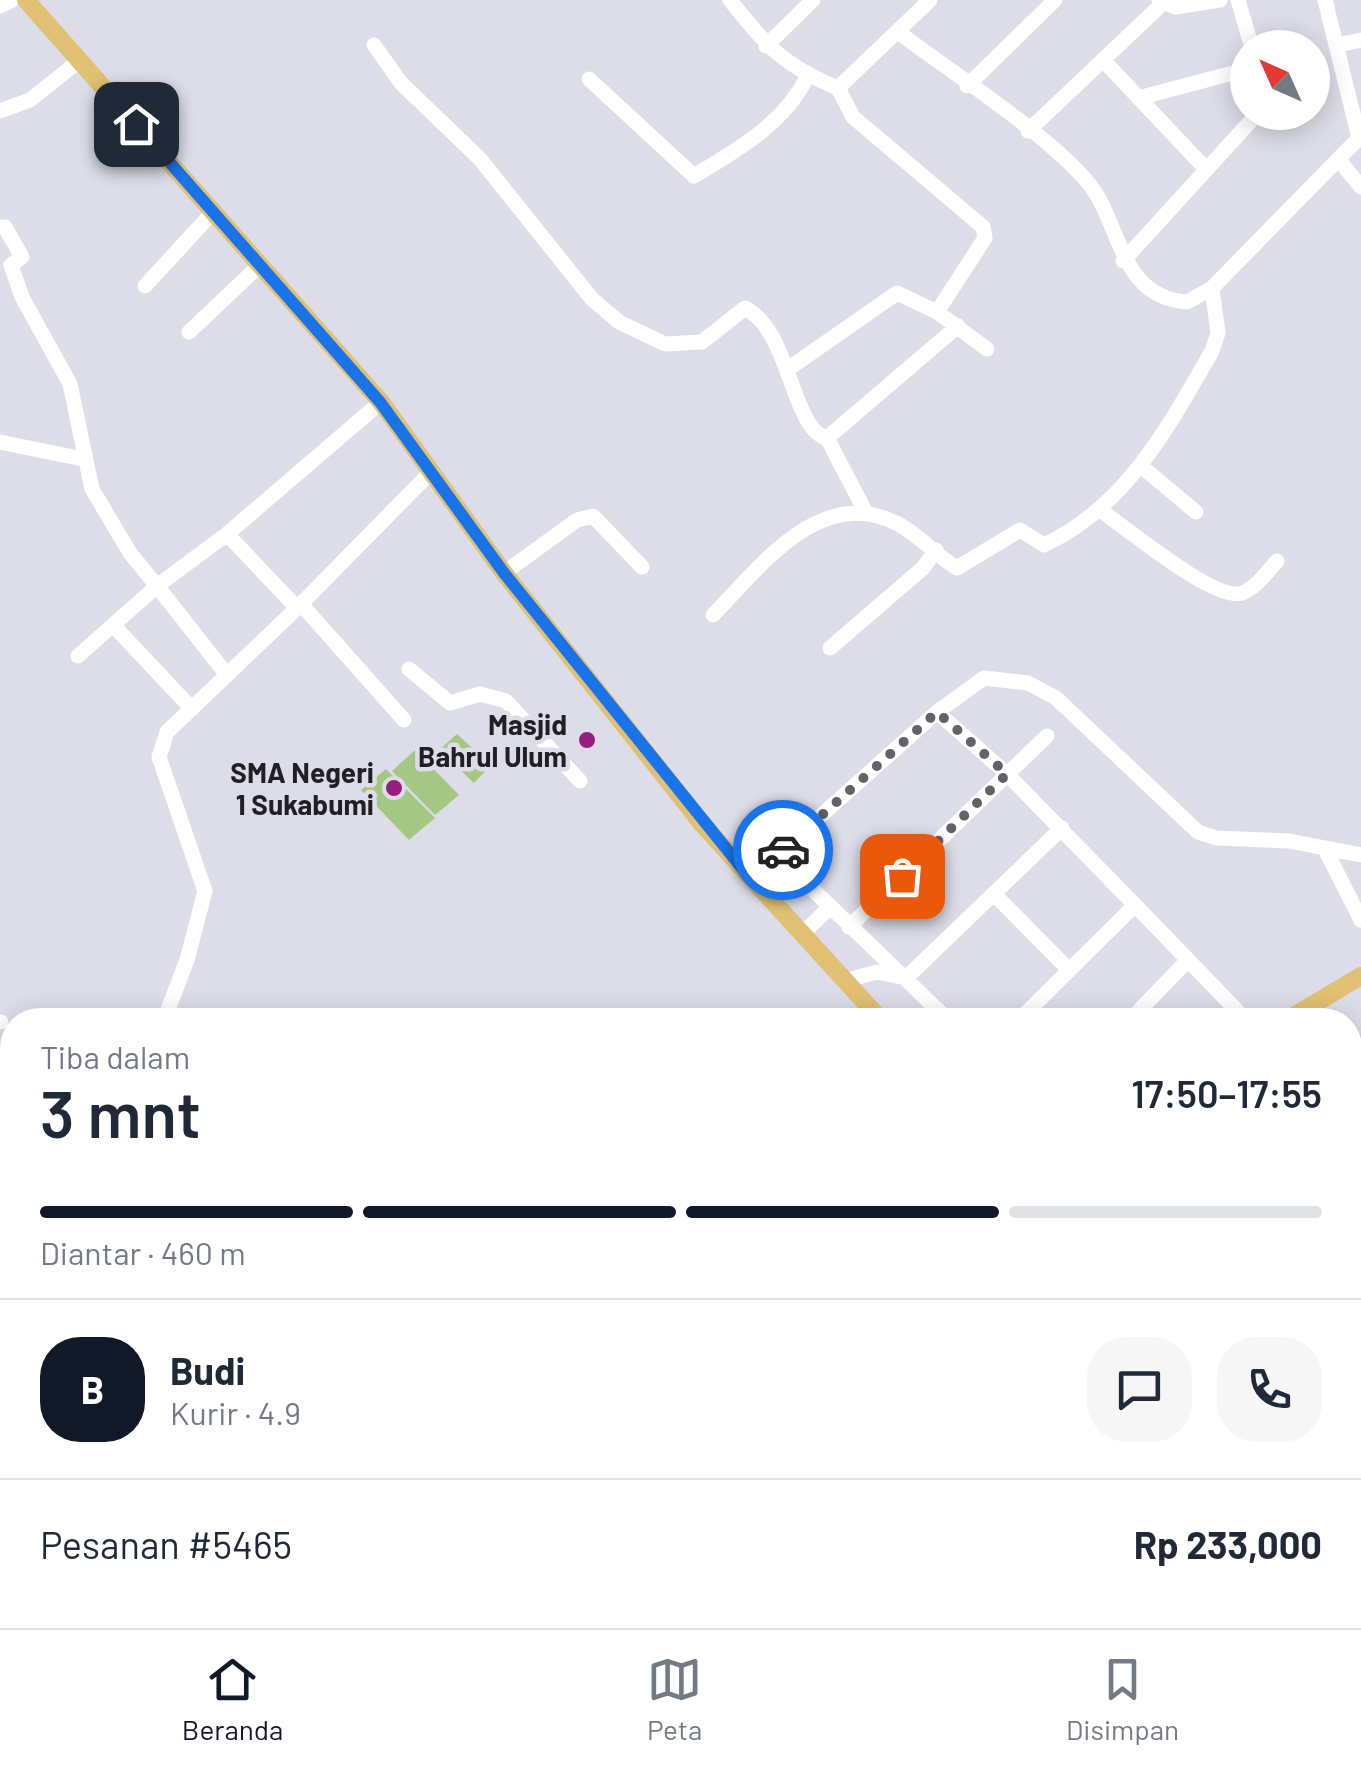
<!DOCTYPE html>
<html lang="id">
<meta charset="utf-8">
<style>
:root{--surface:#fff;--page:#f6f6f7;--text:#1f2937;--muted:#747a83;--line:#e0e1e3;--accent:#111827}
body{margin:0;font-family:Barlow,sans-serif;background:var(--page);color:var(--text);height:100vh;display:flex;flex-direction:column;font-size:38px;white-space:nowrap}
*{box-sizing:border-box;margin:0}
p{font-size:32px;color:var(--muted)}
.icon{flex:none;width:55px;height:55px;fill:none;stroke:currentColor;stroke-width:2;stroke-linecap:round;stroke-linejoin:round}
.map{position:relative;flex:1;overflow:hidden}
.drawer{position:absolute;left:0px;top:1008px;width:1362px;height:622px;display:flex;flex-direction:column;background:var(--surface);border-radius:40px 40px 0 0;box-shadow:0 5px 25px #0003}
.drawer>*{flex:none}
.needle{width:65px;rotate:315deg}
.buttons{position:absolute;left:1230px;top:30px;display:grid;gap:20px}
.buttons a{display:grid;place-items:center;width:100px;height:100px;border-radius:50%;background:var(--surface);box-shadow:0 5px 25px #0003;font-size:50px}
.pin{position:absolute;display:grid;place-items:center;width:85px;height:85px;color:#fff;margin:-42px;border-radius:20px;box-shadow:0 5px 15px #0006}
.courier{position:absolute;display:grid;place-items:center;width:100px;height:100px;margin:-50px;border:8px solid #1a73e8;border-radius:50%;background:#fff;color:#222;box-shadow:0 2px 12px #0007}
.headline em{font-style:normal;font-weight:600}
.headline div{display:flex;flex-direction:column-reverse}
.headline{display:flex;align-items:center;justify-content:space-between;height:170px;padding:0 40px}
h1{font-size:65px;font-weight:600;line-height:75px}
.bar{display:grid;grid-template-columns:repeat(4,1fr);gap:15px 10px;align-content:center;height:120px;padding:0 40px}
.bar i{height:12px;border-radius:8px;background:var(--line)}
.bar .selected{background:var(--accent)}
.bar p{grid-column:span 4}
.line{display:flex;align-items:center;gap:25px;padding:0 40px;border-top:2px solid var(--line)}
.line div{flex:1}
.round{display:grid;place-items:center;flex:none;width:105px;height:105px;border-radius:40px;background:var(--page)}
.menu{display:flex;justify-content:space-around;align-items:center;height:140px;border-top:2px solid var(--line);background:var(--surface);font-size:28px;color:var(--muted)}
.menu a{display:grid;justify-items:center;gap:5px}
.menu .selected{color:var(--accent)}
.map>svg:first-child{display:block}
.green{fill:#a4c884}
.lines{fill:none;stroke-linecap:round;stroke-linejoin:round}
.minor{stroke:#fff;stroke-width:15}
.major{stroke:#e1c073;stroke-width:18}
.done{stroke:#626269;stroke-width:10;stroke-dasharray:0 18}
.route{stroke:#1a73e8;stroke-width:12}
.poi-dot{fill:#961f7c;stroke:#dcdde8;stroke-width:4}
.labels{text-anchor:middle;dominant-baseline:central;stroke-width:9;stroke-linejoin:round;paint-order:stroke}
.poi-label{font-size:28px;font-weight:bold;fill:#202024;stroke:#dcdde8;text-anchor:end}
</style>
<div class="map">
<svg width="1361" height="1628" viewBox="0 0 1361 1628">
<rect width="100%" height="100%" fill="#dcdde8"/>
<!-- green -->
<path class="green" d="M457 734 491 765 474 783 439 750Z
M415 750 459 795 435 815 392 771Z
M386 769 435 818 409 840 361 790Z
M583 1618H849L844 1628H569Z"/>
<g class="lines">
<!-- minor -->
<path class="minor" d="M730 0C765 45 784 66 838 88L930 0
M1159 0 1175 7 1220 0
M1238 0 1252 48
M0 6 12 0
M898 32C951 72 1051 136 1090 185 1121 225 1120 298 1187 302L1212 288 1359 138 1325 0
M374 45 401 83 480 159 592 299 619 322 665 344 702 342 745 308C791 331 791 429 827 438L864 509
M1338 45 1361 40
M766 46 813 0
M1103 60 1205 168
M589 79 694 176C737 150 784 124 807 77
M967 86 1055 0
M838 88 853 117 983 227 985 238 937 312 987 349
M1142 97 1248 69
M0 111 30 100 79 61
M1028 131 1163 3
M1338 159 1361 187
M0 227H5L22 257 11 265 22 297 70 384 92 489 130 553 157 586 113 625 192 709
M1123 261 1259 112
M145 286 213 212
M189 332 260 265
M788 369 897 293 937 312
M827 438 958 326
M0 442 83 459
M1141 466 1196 512
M1100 510C1125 527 1216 603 1242 593 1256 588 1267 572 1277 561
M504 573 577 520 593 516 642 567
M301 604 404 720
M297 608 431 472
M713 615C761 566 820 485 896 523 919 534 936 556 957 568L1020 530 1044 545C1126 507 1169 426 1212 351L1218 333 1212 288
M830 648 923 568 936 550
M78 656 113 625
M409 669 450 703 480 694 506 701 580 781
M227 675 157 586 227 534 381 402
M937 712 984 678 1028 683 1056 698 1198 832 1216 838 1289 841 1361 855
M1325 849 1361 920
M777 855 948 1020
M750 879 937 712 1007 774 1135 905 1019 1020
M994 894 1069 970
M1135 905 1246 1020
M849 927 1047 736
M801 935 829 908
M844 981 877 972 906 978 1062 828
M164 1020 187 960 205 891 159 757 167 732 297 608 227 534
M1130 1020 1188 960
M0 1022H1
M0 1403 10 1461
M1350 1472 1361 1469
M1350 1590 1361 1611
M978 1618 987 1628
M862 1628 867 1618"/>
<!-- major -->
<path class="major" d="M26 0 381 402 504 573 703 825 881 1020
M1287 1020 1361 976"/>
</g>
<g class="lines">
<!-- done -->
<path class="done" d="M783 850 937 712 1007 774 902 876"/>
<!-- route -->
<path class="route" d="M136 124 380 402 504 573 750 878 783 850"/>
</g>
<!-- markers -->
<g class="poi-dot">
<circle cx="587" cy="740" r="10"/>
<circle cx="394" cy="788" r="10"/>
</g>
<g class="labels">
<!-- poi labels -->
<g class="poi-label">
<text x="567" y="724">Masjid<tspan x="567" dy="32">Bahrul Ulum</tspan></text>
<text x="374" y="772">SMA Negeri<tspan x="374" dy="32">1 Sukabumi</tspan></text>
</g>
</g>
</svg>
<div class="buttons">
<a><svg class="needle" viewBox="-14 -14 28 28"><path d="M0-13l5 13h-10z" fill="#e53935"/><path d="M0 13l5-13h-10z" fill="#747a83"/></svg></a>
</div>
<div class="pin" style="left:902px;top:876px;background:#ea580c"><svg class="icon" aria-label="bag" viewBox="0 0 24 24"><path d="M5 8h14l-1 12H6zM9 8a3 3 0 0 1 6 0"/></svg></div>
<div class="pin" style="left:136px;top:124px;background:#1f2937"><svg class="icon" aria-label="home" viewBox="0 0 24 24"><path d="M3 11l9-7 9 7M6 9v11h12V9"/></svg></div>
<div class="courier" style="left:783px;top:850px"><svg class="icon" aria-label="car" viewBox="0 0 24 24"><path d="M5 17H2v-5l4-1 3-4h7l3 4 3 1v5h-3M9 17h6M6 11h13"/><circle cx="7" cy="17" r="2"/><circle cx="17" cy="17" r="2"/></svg></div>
<section class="drawer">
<div class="headline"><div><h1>3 mnt</h1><p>Tiba dalam</p></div><em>17:50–17:55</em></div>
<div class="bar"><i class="selected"></i><i class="selected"></i><i class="selected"></i><i></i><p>Diantar · 460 m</p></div>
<div class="line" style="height:180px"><b class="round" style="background:var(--accent);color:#fff">B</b><div><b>Budi</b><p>Kurir · 4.9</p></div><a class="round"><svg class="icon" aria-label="chat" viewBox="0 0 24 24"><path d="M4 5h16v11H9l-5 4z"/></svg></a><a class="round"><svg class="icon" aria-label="phone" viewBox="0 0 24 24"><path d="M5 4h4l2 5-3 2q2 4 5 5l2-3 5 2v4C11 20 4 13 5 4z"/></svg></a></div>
<div class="line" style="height:130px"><div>Pesanan #5465</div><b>Rp 233,000</b></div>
</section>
</div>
<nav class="menu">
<a class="selected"><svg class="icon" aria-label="home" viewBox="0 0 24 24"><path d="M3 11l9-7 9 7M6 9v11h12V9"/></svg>Beranda</a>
<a><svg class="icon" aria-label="map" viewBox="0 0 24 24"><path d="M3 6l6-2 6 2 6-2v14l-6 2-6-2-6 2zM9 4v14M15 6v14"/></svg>Peta</a>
<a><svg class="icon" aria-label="saved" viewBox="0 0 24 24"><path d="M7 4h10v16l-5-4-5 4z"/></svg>Disimpan</a>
</nav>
